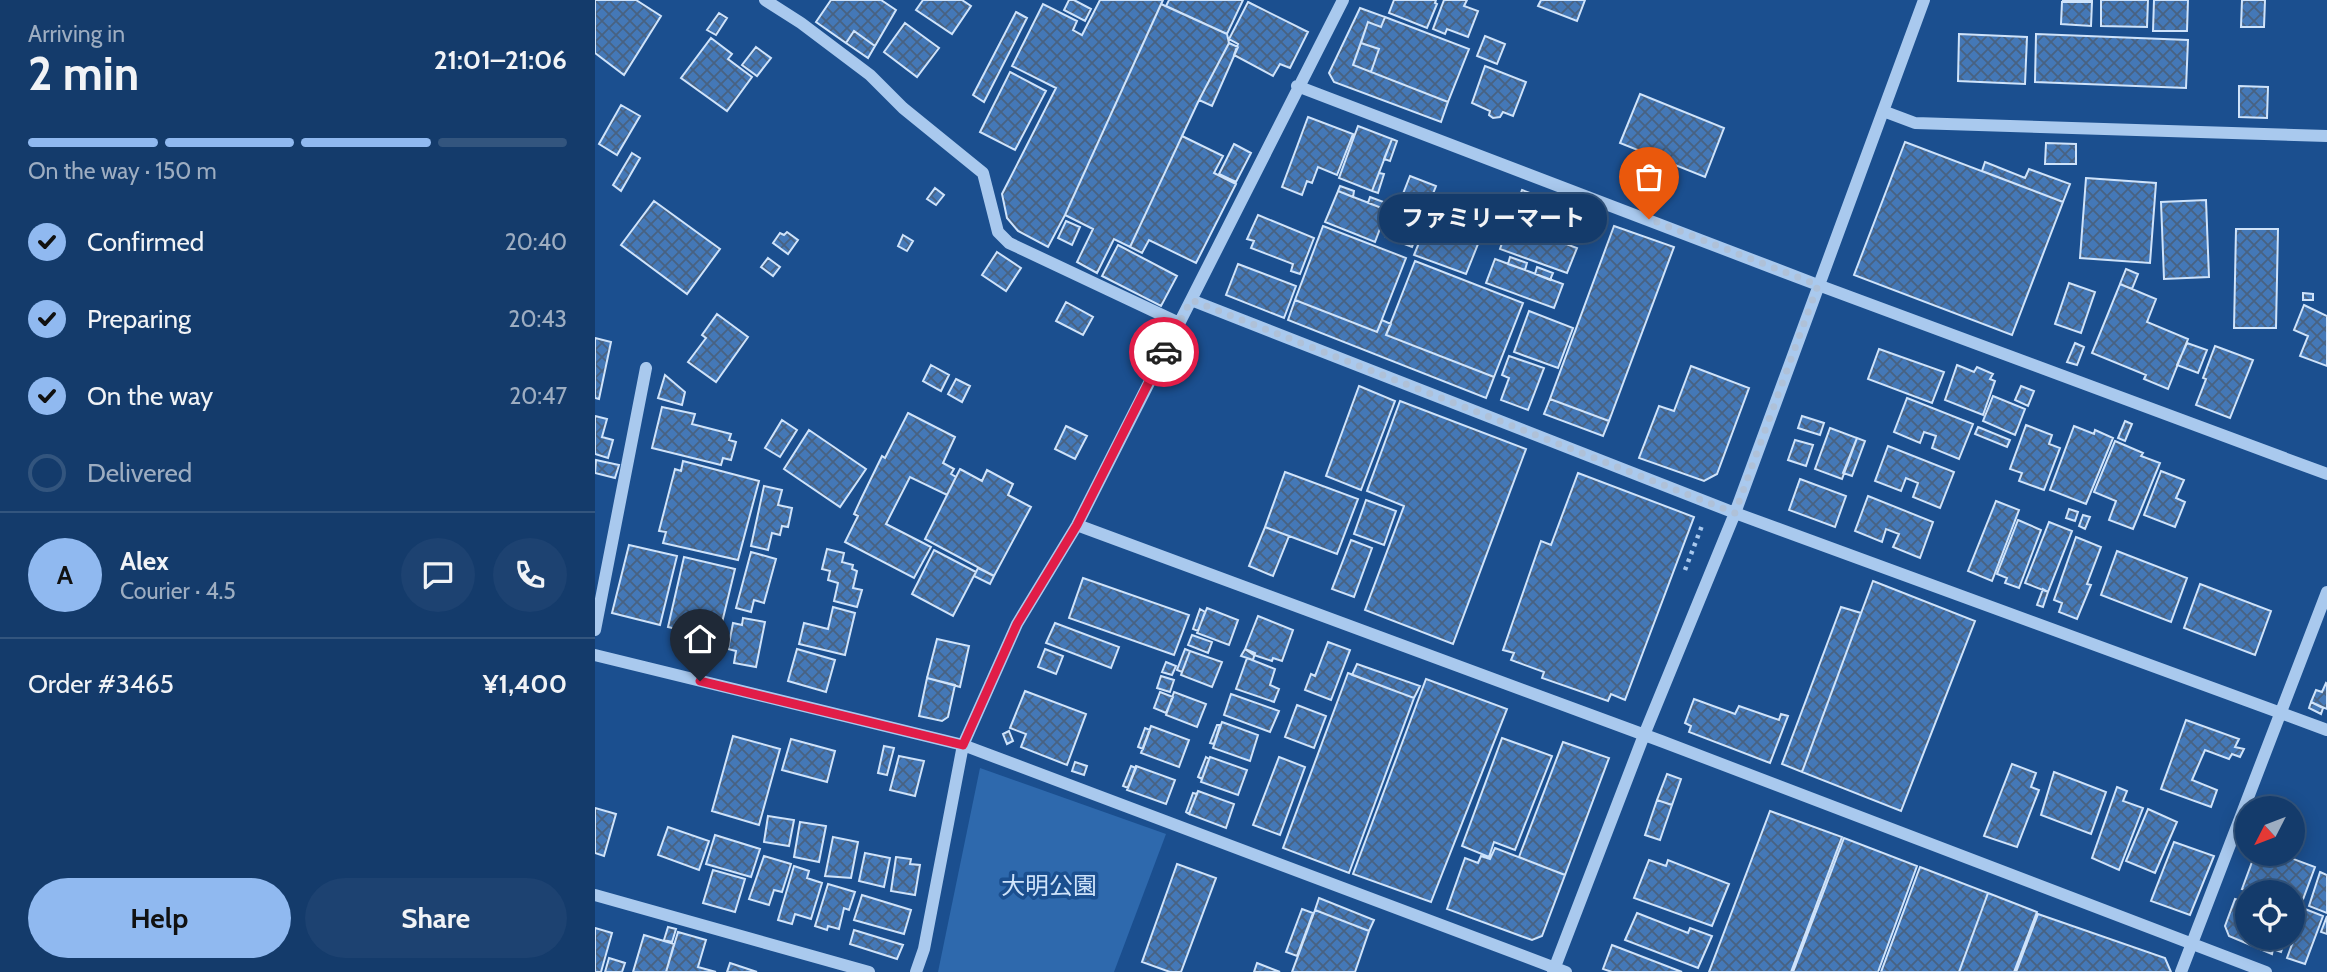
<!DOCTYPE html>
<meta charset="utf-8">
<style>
:root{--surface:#143b6b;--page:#1d4271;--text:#f1f3f6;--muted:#9dadc1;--line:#33557e;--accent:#90b9f0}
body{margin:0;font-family:Cabin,"Noto Sans JP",sans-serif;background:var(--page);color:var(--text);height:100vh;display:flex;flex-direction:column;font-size:26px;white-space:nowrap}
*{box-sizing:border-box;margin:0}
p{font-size:23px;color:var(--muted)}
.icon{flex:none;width:38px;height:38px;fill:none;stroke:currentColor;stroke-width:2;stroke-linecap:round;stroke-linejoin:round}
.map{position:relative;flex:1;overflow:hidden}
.panel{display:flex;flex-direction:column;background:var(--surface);width:595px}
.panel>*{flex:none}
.needle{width:46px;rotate:228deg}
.buttons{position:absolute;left:1640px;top:796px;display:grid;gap:14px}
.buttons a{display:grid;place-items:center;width:70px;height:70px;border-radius:50%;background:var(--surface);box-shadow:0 4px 18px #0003,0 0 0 2px var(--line);font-size:35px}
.pin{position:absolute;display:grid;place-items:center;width:60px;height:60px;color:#fff;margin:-72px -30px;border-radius:50% 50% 50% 0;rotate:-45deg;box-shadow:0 0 7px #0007}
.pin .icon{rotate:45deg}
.courier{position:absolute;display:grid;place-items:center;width:70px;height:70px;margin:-35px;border:5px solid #e11d48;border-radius:50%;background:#fff;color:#222;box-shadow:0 2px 9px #0007}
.bubble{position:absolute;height:49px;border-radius:24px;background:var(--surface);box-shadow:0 4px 18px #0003,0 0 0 2px var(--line);font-size:23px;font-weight:700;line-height:49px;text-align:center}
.overview em{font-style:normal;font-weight:700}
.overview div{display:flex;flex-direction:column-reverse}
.overview{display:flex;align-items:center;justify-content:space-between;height:119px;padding:0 28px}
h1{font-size:46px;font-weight:700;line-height:52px}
.bar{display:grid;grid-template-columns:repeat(4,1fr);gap:10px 7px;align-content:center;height:84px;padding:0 28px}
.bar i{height:9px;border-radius:5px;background:var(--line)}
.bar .current{background:var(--accent)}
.bar p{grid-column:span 4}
.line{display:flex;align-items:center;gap:18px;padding:0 28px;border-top:2px solid var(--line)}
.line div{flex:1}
.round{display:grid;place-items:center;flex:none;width:74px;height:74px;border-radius:37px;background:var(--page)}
ol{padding:0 28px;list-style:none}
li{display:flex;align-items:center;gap:21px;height:77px}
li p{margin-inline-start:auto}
li .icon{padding:7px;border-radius:50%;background:var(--accent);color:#111;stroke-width:4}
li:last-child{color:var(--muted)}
li i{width:38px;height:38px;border:4px solid var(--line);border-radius:50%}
.button{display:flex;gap:14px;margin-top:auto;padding:14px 28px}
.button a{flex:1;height:80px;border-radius:42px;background:var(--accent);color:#111;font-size:28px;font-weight:700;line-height:80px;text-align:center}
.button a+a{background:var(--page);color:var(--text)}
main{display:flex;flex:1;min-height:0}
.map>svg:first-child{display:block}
.park{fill:#2e69ad}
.building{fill:url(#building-cross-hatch);stroke:#cfe3fa;stroke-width:2}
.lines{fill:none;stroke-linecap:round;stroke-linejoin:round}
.path{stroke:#a9c9ee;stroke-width:4.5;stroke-dasharray:3.5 5;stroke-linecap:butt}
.minor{stroke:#a9c9ee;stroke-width:12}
.done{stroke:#afc1d8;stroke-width:7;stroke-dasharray:0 12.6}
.route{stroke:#e11d48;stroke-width:9}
.labels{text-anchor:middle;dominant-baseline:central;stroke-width:7;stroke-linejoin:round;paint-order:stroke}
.park-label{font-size:24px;fill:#cfe3fa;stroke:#1b4f8f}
</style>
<main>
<section class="panel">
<div class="overview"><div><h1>2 min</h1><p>Arriving in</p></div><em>21:01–21:06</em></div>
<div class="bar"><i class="current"></i><i class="current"></i><i class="current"></i><i></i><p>On the way · 150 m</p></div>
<ol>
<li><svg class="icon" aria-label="check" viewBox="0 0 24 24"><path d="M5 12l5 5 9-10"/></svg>Confirmed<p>20:40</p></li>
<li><svg class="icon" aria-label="check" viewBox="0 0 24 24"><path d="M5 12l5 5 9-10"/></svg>Preparing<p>20:43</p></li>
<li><svg class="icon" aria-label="check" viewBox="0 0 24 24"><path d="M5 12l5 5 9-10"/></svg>On the way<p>20:47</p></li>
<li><i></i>Delivered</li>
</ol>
<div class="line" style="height:126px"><b class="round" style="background:var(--accent);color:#111">A</b><div><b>Alex</b><p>Courier · 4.5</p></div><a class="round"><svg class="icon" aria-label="chat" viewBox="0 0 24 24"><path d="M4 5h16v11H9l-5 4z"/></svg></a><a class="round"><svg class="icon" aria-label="phone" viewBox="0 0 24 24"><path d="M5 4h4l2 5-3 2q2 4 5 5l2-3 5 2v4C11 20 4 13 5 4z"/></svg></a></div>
<div class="line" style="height:91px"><div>Order #3465</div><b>¥1,400</b></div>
<div class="button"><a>Help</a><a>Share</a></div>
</section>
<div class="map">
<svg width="1732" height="972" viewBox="0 0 1732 972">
<defs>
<pattern id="building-cross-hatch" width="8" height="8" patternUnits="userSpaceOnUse" patternTransform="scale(1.75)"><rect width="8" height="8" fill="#4478b7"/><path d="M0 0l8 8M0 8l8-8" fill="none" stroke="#486282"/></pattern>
</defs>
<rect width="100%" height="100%" fill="#1b4f8f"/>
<!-- park -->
<path class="park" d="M385 768 571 834 519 972H343Z"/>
<!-- building -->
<path class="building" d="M0 0H41L66 16 29 75 0 53Z
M236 0H286L301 10 280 46 259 31 251 43 221 22Z
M328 0H367L376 6 357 34 321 10Z
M474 0H479L496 9 490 21 469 10Z
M505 0H568L470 215 453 247 423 231 412 218 407 194 461 88 417 66 448 4 482 21 478 30 487 35Z
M574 0H648L632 34 571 6Z
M799 0H841L840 3 842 4 832 28 794 13Z
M849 0H872L869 6 883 11 873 37 852 29 850 34 838 29Z
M946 0H990L982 21 943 6Z
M1467 0H1497V2Z
M1506 0H1553L1552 27 1506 26Z
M1559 0H1593L1592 31H1558Z
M1647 0H1670L1669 27H1646Z
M653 2 713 32 695 68 685 64 678 76 639 55 643 44 634 39Z
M1467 2H1497L1496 26 1466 24Z
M566 4 632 34 634 43 604 100 535 247 519 239 502 273 482 262 498 229 470 215Z
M765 8 790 17 786 27 773 22 758 65 853 102 846 122 739 82 734 73Z
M421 12 432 18 389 102 378 95Z
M124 13 132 18 121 35 112 30Z
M790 17 874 49 853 102 776 72 784 49 766 43 773 22 786 27Z
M310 23 344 48 322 77 289 52Z
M259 31 280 46 273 58 251 43Z
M1364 34 1432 37 1430 84 1363 81Z
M1441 34 1593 40 1591 88 1440 82Z
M890 36 910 44 902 64 882 56Z
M116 38 137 54 133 59 157 77 132 111 86 78Z
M634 43 643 47 617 106 604 100Z
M766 43 784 49 776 72 758 65Z
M161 47 176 58 162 76 147 65Z
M890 66 931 82 918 116 908 112 905 117 898 118 894 115 895 111 877 103Z
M415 72 451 91 420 150 385 132Z
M1644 86 1673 87 1672 118 1644 117Z
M1045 94 1129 128 1110 177 1025 143Z
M26 105 45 116 22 155 4 144Z
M713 117 758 134 742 175 723 167 717 183 712 181 707 195 687 187Z
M763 126 797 139 777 191 744 178Z
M587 136 628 156 619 173 641 184 601 263 554 240 547 253 535 247Z
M797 139 802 141 795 161 789 159Z
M1310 142 1468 202 1417 335 1259 275Z
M1451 143 1481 144V164H1450Z
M639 144 656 153 641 182 624 174Z
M37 153 45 158 26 191 18 185Z
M1390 162 1430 178 1434 169 1475 184 1468 202 1387 171Z
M784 173 789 174 783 193 777 191Z
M815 176 841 186 817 247 791 237Z
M1491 178 1561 183 1555 263 1485 258Z
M745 186 759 191 758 197 743 191Z
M340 188 349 195 341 205 332 199Z
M927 190 994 215 986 236 960 227 958 231 942 224 943 221 919 212Z
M743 191 792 210 780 242 730 222Z
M775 197 794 204 792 210 773 203Z
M842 199 893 219 871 274 819 255Z
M885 199 898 205 893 219 879 214Z
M1611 200 1614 277 1569 279 1566 202Z
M59 201 125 249 92 294 26 245Z
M663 215 719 238 705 274 696 271 698 264 656 248 659 241 652 239Z
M471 221 485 227 477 245 463 238Z
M914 223 982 248 972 273 905 249Z
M931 223 945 228 943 234 929 229Z
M728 226 811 258 782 332 700 300Z
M1019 226 1079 247 1014 421 955 399Z
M1641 229H1683L1681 328H1639Z
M192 232 203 240 193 254 178 243 185 233 189 235Z
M955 232 972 238 970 244 954 238Z
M308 235 318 241 312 251 303 246Z
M523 245 582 276 566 306 507 276Z
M402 252 426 268 411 291 387 275Z
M915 257 932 263 930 270 913 264Z
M173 258 185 267 178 276 166 267Z
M900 259 968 284 959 308 891 283Z
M820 261 928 303 899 377 791 335Z
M643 264 701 286 689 318 631 295Z
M942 267 958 273 955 280 940 274Z
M1531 269 1543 274 1537 289 1525 284Z
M1474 283 1500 292 1486 333 1460 324Z
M1525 284 1561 299 1552 322 1593 339 1573 389 1549 379 1551 375 1497 353Z
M1708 293 1718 294V300H1708Z
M700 300 782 332 787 320 796 324 791 335 899 377 891 398 693 320Z
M471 302 498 317 488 335 461 321Z
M1709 305 1732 316V366L1705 356 1713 336 1699 330Z
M934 311 978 328 963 368 919 352Z
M122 314 153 337 121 382 93 362 111 338 107 335Z
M0 338 16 342 4 399 0 398Z
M1480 343 1489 347 1482 365 1472 362Z
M1592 343 1612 350 1603 373 1582 365Z
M1620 346 1658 360 1635 418 1601 405 1611 379 1608 378Z
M1284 349 1349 372 1337 403 1273 379Z
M914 356 949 368 933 410 906 400 914 378 907 375Z
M336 365 354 375 346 391 328 381Z
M1362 365 1379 372 1382 367 1398 374 1395 379 1400 381 1388 415 1350 400Z
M1096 366 1154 388 1122 474 1109 481 1044 458 1064 406 1079 411Z
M70 375 90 392 87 405 63 398Z
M361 379 375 386 367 402 353 394Z
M764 386 800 401 766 490 731 476Z
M1426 386 1439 391 1433 406 1420 400Z
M1398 396 1430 409 1420 435 1388 421Z
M1312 398 1378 424 1364 459 1337 448 1341 436 1329 432 1325 443 1299 432Z
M955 399 1014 421 1008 436 949 414Z
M805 401 931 449 858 644 770 610 809 506 772 491Z
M67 407 100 414 97 424 136 434 134 440 141 442 136 460 128 458 126 465 57 448Z
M313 413 360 437 348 463 359 469 356 474 361 477 352 495 315 477 291 524 336 547 319 578 250 542 263 516 259 514 266 499 287 456 290 458Z
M0 416 12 419 7 437 18 440 13 458 0 454Z
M1207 416 1229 423 1225 435 1203 428Z
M187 420 202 430 185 457 170 448Z
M1530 421 1537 424 1530 441 1523 438Z
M1431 425 1457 435 1454 444 1465 448 1449 490 1424 481 1427 473 1415 469Z
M471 426 492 436 480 459 460 449Z
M1479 426 1499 434 1500 430 1518 438 1491 504 1455 490Z
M1383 427 1415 440 1412 447 1380 434Z
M1235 428 1262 438 1247 479 1220 469Z
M214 430 271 469 245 507 189 469Z
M1262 438 1270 441 1257 476 1248 473Z
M1200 440 1218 445 1211 466 1193 460Z
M1520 441 1548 453 1546 456 1565 463 1538 529 1514 520 1521 501 1499 492Z
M1293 446 1359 472 1345 508 1318 497 1323 483 1311 478 1306 491 1280 481Z
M1 460 24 465 20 478 0 473Z
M88 461 164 481 143 560 68 543 71 532 64 531 80 469 86 471Z
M365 469 387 481 392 470 418 484 413 495 436 507 399 576 330 539Z
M1566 471 1589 480 1581 498 1590 502 1580 527 1549 515Z
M690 472 763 499 742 554 670 527Z
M983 473 1099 517 1030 700 1016 694 1013 701 947 678 949 672 916 660 919 653 908 650 946 541 956 545Z
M1205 479 1251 496 1240 527 1194 510Z
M169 486 187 490 183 505 197 508 193 527 187 526 185 535 177 533 173 550 156 546Z
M1273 496 1338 522 1325 558 1298 547 1304 534 1291 529 1287 542 1260 531Z
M771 500 801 511 789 545 759 534Z
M1401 501 1424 510 1397 581 1373 571Z
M1474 509 1483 512 1480 521 1471 518Z
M1488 515 1495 517 1490 529 1484 526Z
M1423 520 1446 530 1424 588 1410 583 1412 578 1402 574Z
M1454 522 1477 531 1453 592 1430 583Z
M670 527 694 536 678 576 654 566Z
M1481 537 1506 547 1492 584 1496 585 1482 619 1464 612 1467 603 1459 600Z
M756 540 777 548 759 597 737 589Z
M34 545 82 556 65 625 17 613Z
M232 549 249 553 247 562 258 565 257 569 262 571 258 588 267 590 262 607 239 601 243 583 233 580 235 571 227 569Z
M339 550 381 572 358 616 317 594Z
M1522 551 1592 578 1576 622 1506 595Z
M156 552 181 559 169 603 159 600 156 612 141 608Z
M89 557 140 569 123 639 73 627Z
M383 568 399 576 395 584 379 576Z
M488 578 594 615 579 655 474 618Z
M1278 581 1380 621 1306 811 1207 772Z
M1605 584 1676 611 1660 655 1589 628Z
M1448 589 1453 592 1448 607 1442 605Z
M238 607 260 613 250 655 204 644 209 623 233 629Z
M1246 607 1266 613 1207 772 1187 764Z
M612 608 643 620 634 645 602 633Z
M605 609 610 612 603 631 598 629Z
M663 616 698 630 687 661 678 658 677 661 659 655 650 649Z
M148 618 170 622 161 667 139 663 141 651 133 649 138 623 147 625Z
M460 623 524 647 516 668 451 643Z
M597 635 617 642 613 653 593 645Z
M342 639 374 646 365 687 332 678Z
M733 642 755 650 736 700 710 690 716 674 720 676Z
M202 649 240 660 231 692 193 681Z
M450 649 468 656 461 674 443 667Z
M590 649 595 651 587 672 582 670Z
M650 649 660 653 658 660 646 656Z
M595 651 627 662 617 687 586 675Z
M652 658 680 669 675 685 684 689 679 702 641 689Z
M571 662 581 666 577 675 567 672Z
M762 664 825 686 819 698 757 675Z
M753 673 819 698 754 873 688 848Z
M566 676 579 680 575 692 562 688Z
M332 678 360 685 353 717 347 721 324 716Z
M831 679 912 709 836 902 758 874Z
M1731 683 1732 684V709L1716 702 1721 690 1727 692Z
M430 691 491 714 472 765 426 747 431 734 415 728Z
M565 692 578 697 571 713 559 708Z
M579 692 611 704 602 727 571 715Z
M636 694 684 711 675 732 629 715Z
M1099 699 1140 714 1144 706 1184 720 1186 714 1193 716 1175 763 1094 732 1096 726 1090 723Z
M1716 702 1728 708 1726 714 1714 708Z
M702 705 731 716 719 748 690 737Z
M1591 720 1644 739 1640 747 1649 749 1645 757 1637 754 1634 759 1610 750 1597 780 1622 790 1616 807 1566 789Z
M627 722 663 735 655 761 618 748Z
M622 725H625L619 744 615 743Z
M556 726 594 740 584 767 546 753Z
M550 728 555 730 548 749 543 747Z
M414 731 418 741 412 744 408 734Z
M138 736 185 749 164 825 117 811Z
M907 738 957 756 920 850 899 842 894 857 867 846Z
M196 739 240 751 232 782 187 770Z
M968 742 1014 758 970 875 924 857Z
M289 746 299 748 292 775 283 773Z
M304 756 329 761 320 796 295 790Z
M611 757 614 759 607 779 603 777Z
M615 757 652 770 643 795 606 782Z
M684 757 710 767 685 835 658 825Z
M480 762 492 766 489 775 477 771Z
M1417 764 1441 773 1436 787 1444 790 1422 847 1389 836Z
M536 766 541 768 533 788 528 786Z
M541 766 580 780 571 804 532 790Z
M1459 772 1511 792 1496 834 1446 815Z
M1072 774 1086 779 1077 805 1062 800Z
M1522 787 1532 791 1528 801 1548 808 1524 870 1497 858Z
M603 791 639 804 631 828 594 814Z
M598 793 602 794 594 814 591 812Z
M1062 800 1077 805 1065 840 1050 835Z
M0 808 21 814 9 856 0 853Z
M1553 809 1582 822 1560 873 1531 861Z
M1175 811 1247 837 1196 972H1114Z
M173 816 199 820 194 846 169 842Z
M205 822 231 826 224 862 199 857Z
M73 827 114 841 104 870 63 855Z
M120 835 165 849 156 877 111 864Z
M238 837 263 842 256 878 230 876Z
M1249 838 1322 866 1283 972H1198Z
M1579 842 1619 856 1595 915 1556 901Z
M900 848 970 875 947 936 937 940 852 909 870 858 883 863 886 856 895 859Z
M270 853 295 858 289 887 264 881Z
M1660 854H1685L1720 867 1704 910 1698 907V892H1658L1647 889Z
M169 856 196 864 187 892 179 890 174 905 154 899Z
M301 857 316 859 315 864 325 865 320 895 296 891Z
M1054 860 1071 866 1073 860 1134 884 1117 926 1039 898Z
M582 864 621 878 586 972H575L547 962Z
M199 866 214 871 212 878 227 883 216 919 200 914 197 924 183 920Z
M1325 867 1393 893 1364 972H1286Z
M118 870 150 879 140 912 108 903Z
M1725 872 1732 875V913L1714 906Z
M233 884 260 892 254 910 249 908 244 929 233 926 232 930 220 926Z
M1393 893 1442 912 1419 972H1364Z
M267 895 316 910 309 934 259 920Z
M724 898 779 920 774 931 720 910Z
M1640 899 1652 903V938H1691L1686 952 1678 949 1677 954 1634 936 1630 926Z
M707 909 718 913 702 956 691 952Z
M1710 909 1728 916 1710 964 1692 958Z
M720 910 774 931 760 972H697Z
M1042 913 1093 933 1095 928 1117 936 1103 968 1030 940Z
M1443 914 1570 958 1576 972H1421Z
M1732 916V934L1726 932Z
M73 927 81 929 77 942 69 940Z
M0 928 17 933 6 972H0Z
M259 930 308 945 302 959 255 944Z
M83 932 111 940 103 967 121 972H71Z
M49 935 79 944 71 972H38Z
M1017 945 1087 972H1017L1008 969Z
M14 958 30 963 27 972H10Z
M135 963 162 972H132Z
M662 963 685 972H659Z"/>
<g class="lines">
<!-- path -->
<path class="path" d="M1090 570 1108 523"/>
<!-- minor -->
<path class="minor" d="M170 0 206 23 275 75 308 108 388 173 403 232 414 243 584 323
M702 86 1223 285 1732 474
M1288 111 1320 123 1732 136
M596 300 1140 513 1732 730
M482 525 1066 741 1671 972
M0 630 51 368
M0 655 368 745 971 972
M0 895 274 972
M321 972 329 949 368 745 422 624 482 525 748 0
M958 972 1049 735 1140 513 1329 0
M1586 972 1732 592"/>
</g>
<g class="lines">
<!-- done -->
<path class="done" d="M569 352 596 300 1140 513 1223 285 1054 219"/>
<!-- route -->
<path class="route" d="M105 681 368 745 422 624 482 525 569 352"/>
</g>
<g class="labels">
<!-- park labels -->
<g class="park-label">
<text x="454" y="885">大明公園</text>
</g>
</g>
</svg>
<div class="buttons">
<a><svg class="needle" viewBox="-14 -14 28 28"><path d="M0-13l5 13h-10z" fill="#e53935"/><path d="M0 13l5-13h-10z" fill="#9dadc1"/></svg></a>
<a><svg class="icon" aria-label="locate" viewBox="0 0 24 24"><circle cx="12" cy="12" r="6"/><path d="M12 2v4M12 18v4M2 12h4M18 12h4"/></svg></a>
</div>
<div class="pin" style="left:1054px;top:219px;background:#ea580c"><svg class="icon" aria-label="bag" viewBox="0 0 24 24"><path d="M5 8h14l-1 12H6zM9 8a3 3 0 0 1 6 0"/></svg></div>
<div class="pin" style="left:105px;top:681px;background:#1f2937"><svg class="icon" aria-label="home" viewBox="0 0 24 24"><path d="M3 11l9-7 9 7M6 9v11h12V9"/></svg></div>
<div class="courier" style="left:569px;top:352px"><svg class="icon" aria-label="car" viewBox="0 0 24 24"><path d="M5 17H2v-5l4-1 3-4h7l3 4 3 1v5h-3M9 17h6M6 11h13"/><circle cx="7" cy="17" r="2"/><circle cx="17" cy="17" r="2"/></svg></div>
<div class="bubble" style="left:784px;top:194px;width:228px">ファミリーマート</div>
</div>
</main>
